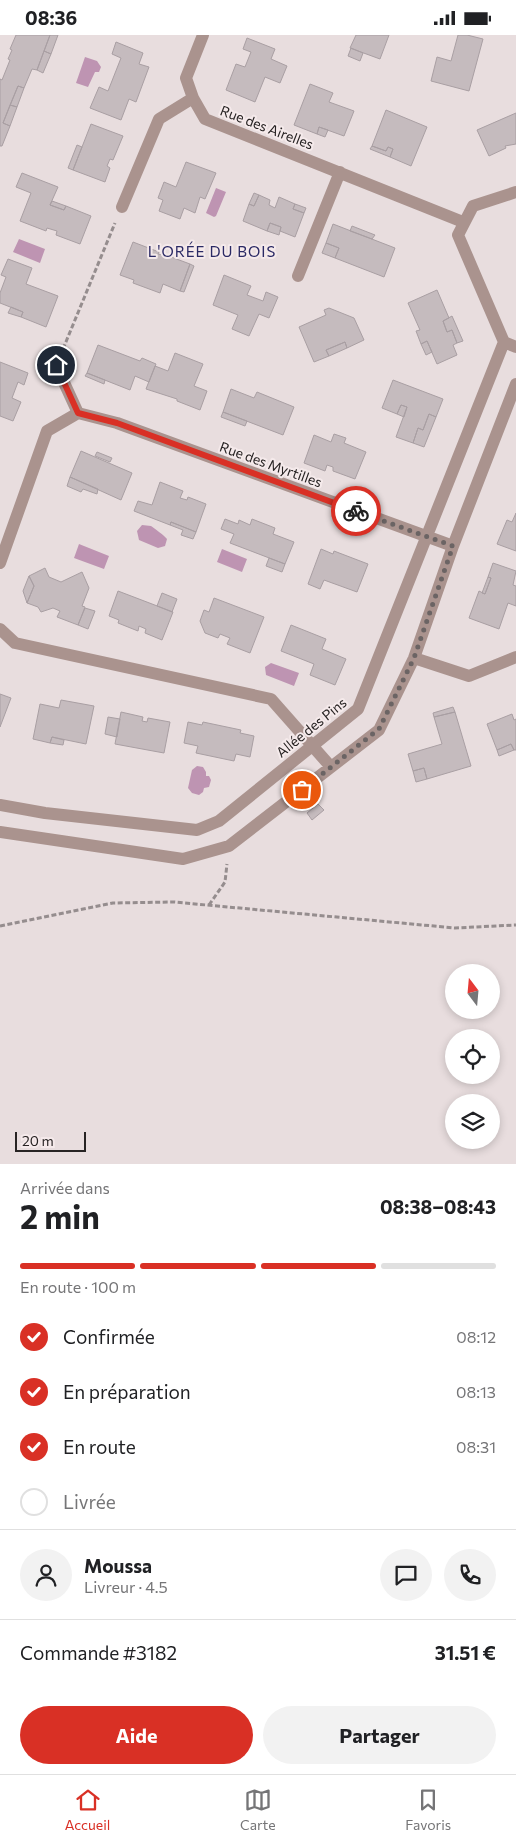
<!DOCTYPE html>
<html lang="fr">
<meta charset="utf-8">
<style>
:root{--surface:#fff;--page:#f2f2f2;--text:#202124;--muted:#757577;--line:#e0e0e0;--accent:#d93025}
body{margin:0;font-family:Commissioner,sans-serif;background:var(--page);color:var(--text);height:100vh;display:flex;flex-direction:column;font-size:19px;white-space:nowrap}
*{box-sizing:border-box;margin:0}
p{font-size:16px;color:var(--muted)}
.icon{flex:none;width:28px;height:28px;fill:none;stroke:currentColor;stroke-width:2;stroke-linecap:round;stroke-linejoin:round}
.map{position:relative;height:1129px;overflow:hidden}
.side{display:flex;flex-direction:column;background:var(--surface);flex:1}
.side>*{flex:none}
.needle{width:32px;rotate:344deg}
.fabs{position:absolute;left:445px;top:929px;display:grid;gap:10px}
.fabs a{display:grid;place-items:center;width:55px;height:55px;border-radius:50%;background:var(--surface);box-shadow:0 2px 8px #0003;font-size:25px}
.scale{position:absolute;left:15px;bottom:12px;width:71px;box-sizing:border-box;padding-left:5px;border:2px solid #272323;border-top:0;font-size:14px;line-height:18px;white-space:nowrap;color:#272323;-webkit-text-stroke:4px #f5eaeb;paint-order:stroke}
.pin{position:absolute;display:grid;place-items:center;width:42px;height:42px;color:#fff;margin:-21px;border:2px solid #fff;border-radius:50%;box-shadow:0 1px 5px #0007}
.courier{position:absolute;display:grid;place-items:center;width:50px;height:50px;margin:-25px;border:4px solid #d93025;border-radius:50%;background:#fff;color:#222;box-shadow:0 1px 6px #0007}
.overview em{font-style:normal;font-weight:700}
.overview div{display:flex;flex-direction:column-reverse}
.overview{display:flex;align-items:center;justify-content:space-between;height:85px;padding:0 20px}
h1{font-size:32px;font-weight:700;line-height:38px}
.bar{display:grid;grid-template-columns:repeat(4,1fr);gap:8px 5px;align-content:center;height:60px;padding:0 20px}
.bar i{height:6px;border-radius:4px;background:var(--line)}
.bar .active{background:var(--accent)}
.bar p{grid-column:span 4}
.line{display:flex;align-items:center;gap:12px;padding:0 20px;border-top:1px solid var(--line)}
.line div{flex:1}
.round{display:grid;place-items:center;flex:none;width:52px;height:52px;border-radius:26px;background:var(--page)}
ol{padding:0 20px;list-style:none}
li{display:flex;align-items:center;gap:15px;height:55px}
li p{margin-inline-start:auto}
li .icon{padding:5px;border-radius:50%;background:var(--accent);color:#fff;stroke-width:4}
li:last-child{color:var(--muted)}
li i{width:28px;height:28px;border:2px solid var(--line);border-radius:50%}
.button{display:flex;gap:10px;margin-top:auto;padding:10px 20px}
.button a{flex:1;height:58px;border-radius:30px;background:var(--accent);color:#fff;font-size:20px;font-weight:700;line-height:58px;text-align:center}
.button a+a{background:var(--page);color:var(--text)}
.status{display:flex;justify-content:space-between;align-items:center;height:35px;padding:0 25px;background:var(--surface);direction:ltr}
.status svg{height:14px;fill:currentColor}
.menu{display:flex;justify-content:space-around;align-items:center;height:70px;border-top:1px solid var(--line);background:var(--surface);font-size:14px;color:var(--muted)}
.menu a{display:grid;justify-items:center;gap:2px}
.menu .active{color:var(--accent)}
.map>svg:first-child{display:block}
.water{fill:#be94b2}
.building{fill:#c5bbbe;stroke:#a99fa3}
.lines{fill:none;stroke-linecap:round;stroke-linejoin:round}
.path{stroke:#958d8e;stroke-width:3;stroke-dasharray:5 2.5;stroke-linecap:butt}
.minor{stroke:#aa938e;stroke-width:12}
.done{stroke:#6b6464;stroke-width:5;stroke-dasharray:0 9}
.route{stroke:#d93025;stroke-width:6}
.labels{text-anchor:middle;dominant-baseline:central;stroke-width:4;stroke-linejoin:round;paint-order:stroke}
.street-label{font-size:14px;fill:#272323;stroke:#f5eaeb}
.neighbourhood-label{font-size:15px;letter-spacing:1px;fill:#2a2964;stroke:#f5eaeb}
</style>
<div class="status"><b>08:36</b><svg viewBox="0 0 49 12"><path d="M0 12V9h3v3zM5 12V6h3v6zM10 12V3h3v9zM15 12V0h3v12zM26 1h20v11H26zM47 4h2v5h-2z"/></svg></div>
<div class="map">
<svg width="516" height="1129" viewBox="0 0 516 1129">
<rect width="100%" height="100%" fill="#e8ddde"/>
<!-- water -->
<path class="water" d="M85 22 97 26 101 32 99 37H95L88 52 76 48Z
M216 153 226 157 216 181 214 182 206 178Z
M19 204 45 214 40 228 13 217Z
M142 490 151 491C154 493 165 501 167 504L165 511 158 513 139 505 137 496Z
M79 509 109 521 104 534 74 523Z
M222 514 247 524 242 537 217 527Z
M271 628 299 638 294 651 266 640 265 632Z
M197 731 203 732 206 737V741H209L211 745 209 752 204 753 203 757 199 760 192 758 188 753 192 735Z"/>
<!-- building -->
<path class="building" d="M16 0H50L37 35 32 34 24 53 18 51 3 88 10 91 2 111H0V44L2 45 10 25 8 24 12 15 10 14Z
M50 0H58L51 19 44 16Z
M356 0H389L380 24 350 13Z
M458 0H467L483 4 469 56 431 46 437 22 451 26Z
M247 3 275 14 271 24 287 31 280 48 265 42 255 67 226 55 236 29 245 32 251 17 243 14Z
M116 7 143 18 139 29 149 32 136 67 129 64 121 85 90 73 99 52 108 56 121 23 112 19Z
M351 13 363 18 360 26 348 21Z
M44 16 51 19 43 38 37 35Z
M310 49 333 58 329 67 354 76 344 101 319 92 317 99 294 90Z
M18 51 24 53 17 72 10 70Z
M10 70 17 72 10 91 3 88Z
M386 75 427 92 411 131 390 122 393 114 388 112 386 116 372 111Z
M516 78V109L505 111 506 113 489 121 477 95Z
M91 89 123 101 113 125 110 124 107 131 110 133 105 147 73 135Z
M319 92 328 95 325 102 317 99Z
M77 110 82 112 73 135 68 133Z
M372 111 386 116 388 112 393 114 390 122 370 114Z
M186 127 216 138 205 164 200 162 195 178 184 173 180 184 159 176 163 165 158 163 164 147 176 152Z
M22 138 58 152 50 170 64 175 66 171 91 181 80 209 56 200 57 196 47 193 46 196 20 186 31 158 16 152Z
M254 158 259 160 254 171 249 169Z
M259 160 270 165 269 170 275 173 279 162 295 169 293 174 304 178 295 202 280 196 281 192 270 188 267 196 243 186 249 169 254 171Z
M52 166 66 171 64 175 50 170Z
M295 169 306 173 304 178 293 174Z
M270 188 281 192 279 200 267 196Z
M333 189 395 213 384 242 335 223 339 213 326 208Z
M352 191 375 200 372 204 350 196Z
M133 207 159 217 158 219 163 220V219L190 229 180 256 163 249 160 258 133 248 134 245 120 240Z
M326 208 339 213 335 223 322 218Z
M8 224 32 233 26 249 58 261 46 292 21 282 23 277 0 268V258L6 242 1 240Z
M190 229 194 231 184 257 180 256Z
M224 240 251 251 247 260 263 266 266 257 278 262 269 283 259 279 249 301 232 294 238 280 213 270Z
M437 255 449 283 443 286 447 297 452 295 457 308 453 310 457 320 437 329 427 306 421 309 416 296 420 295 408 268Z
M11 272 23 277 21 282 8 278Z
M329 273 354 283 364 305 347 313 345 307 326 315 329 321 314 327 299 292 326 280 324 275Z
M452 281 463 306 457 308 452 295 447 297 443 286Z
M427 306 432 317 426 320 421 309Z
M345 307 347 313 329 321 326 315Z
M98 310 140 326 142 323 156 329 149 347 135 341 130 355 87 338Z
M175 318 203 329 194 351 207 356 200 375 177 366V364L146 354 155 331 168 336Z
M0 327 28 338 24 350 18 347 12 363 21 367 13 386 0 381Z
M87 338 105 345 104 349 85 341Z
M393 345 443 364 436 382 429 379 423 395 418 393 413 408 396 402 407 372 401 370 397 379 382 373Z
M231 354 254 363 257 357 294 372 283 400 223 377Z
M401 370 407 372 404 382 397 379Z
M223 377 247 386 245 391 221 382Z
M429 379 436 382 424 412 413 408 418 393 423 395Z
M334 399 346 403 344 408 366 417 355 444 333 436V432L327 430 325 436 304 428 314 400 331 407Z
M81 416 132 438 121 465 70 442Z
M97 417 112 423 110 427 95 421Z
M70 442 98 454 97 459 83 454 81 457 67 451Z
M160 447 183 456 180 463 187 465 188 462 206 469 196 497 171 487 170 490 134 476 138 466 152 470Z
M516 478V516L497 509 507 485 512 487Z
M225 484 238 489 239 485 250 490 252 484 275 493 273 499 294 507 285 529 230 508 234 499 221 494Z
M171 487 196 497 193 504 181 500 183 495 170 490Z
M321 514 333 519 334 516 368 529 357 557 324 545 320 554 308 549Z
M269 523 285 529 282 537 266 531Z
M493 528 516 536 513 550 516 551V571L508 568 499 594 469 583 479 556 485 559 491 543 488 542Z
M45 533 49 542 61 547 82 537 89 553 82 571 85 572 78 590 57 582 60 576 53 573 41 577 38 572 27 568 34 551 29 541Z
M29 541 34 551 27 568 23 556Z
M488 542 491 543 485 559 482 558Z
M118 556 173 577 162 605 145 598 146 594 139 591 138 596 118 588 119 585 109 581Z
M162 558 177 564 172 577 157 571Z
M214 563 264 582 250 618 227 609 230 603 220 599 218 603 205 598 200 586 204 575 209 577Z
M85 573 95 576 88 594 78 590Z
M291 590 326 604 322 614 346 624 335 650 310 640 314 629 281 616Z
M0 659 11 663 0 692Z
M61 665 94 671 86 709 52 702 50 708 33 704 40 669 59 673Z
M453 672 455 677 434 682 433 678Z
M121 677 143 682 142 686 147 687 148 683 170 687 164 718 115 709Z
M455 677 471 731 427 744 424 733 413 736 408 719 442 709 434 682Z
M512 679 514 685 516 684V715H514L511 709 497 715 487 689Z
M108 682 120 684 117 702 105 699Z
M188 687 202 690 203 687 241 695 240 698 254 701 250 722 236 719 234 726 196 718 198 711 184 708Z
M52 702 64 705 63 710 50 708Z
M511 709 514 715 499 721 497 715Z
M424 733 427 744 416 747 413 736Z
M318 769 324 775 312 785 307 778Z"/>
<g class="lines">
<!-- path -->
<path class="path" d="M63 314 115 188
M209 870 225 847 227 829
M0 891 113 868 174 867 455 893 516 890"/>
<!-- minor -->
<path class="minor" d="M203 0 186 43 193 63 205 84 463 187
M516 157 473 171 458 200 504 307 516 312
M122 172 159 84 193 63
M298 241 340 137
M56 330 78 378
M0 528 47 396 78 378 117 388 453 511
M0 594 15 608 271 664 331 732
M414 623 469 641 516 622
M0 770 45 778 197 795 219 786 358 674 504 307
M0 797 183 824 229 811 379 695 414 623 453 511 516 349"/>
</g>
<g class="lines">
<!-- done -->
<path class="done" d="M302 755 379 694 414 623 453 511 356 476"/>
<!-- route -->
<path class="route" d="M56 330 78 378 117 388 356 476"/>
</g>
<g class="labels">
<!-- street labels -->
<g class="street-label">
<text transform="translate(267 92) rotate(21)">Rue des Airelles</text>
<text transform="translate(271 429) rotate(20)">Rue des Myrtilles</text>
<text transform="translate(311 692) rotate(-39)">Allée des Pins</text>
</g>
<!-- neighbourhood labels -->
<g class="neighbourhood-label">
<text x="212" y="216">L'ORÉE DU BOIS</text>
</g>
</g>
</svg>
<div class="fabs">
<a><svg class="needle" viewBox="-14 -14 28 28"><path d="M0-13l5 13h-10z" fill="#e53935"/><path d="M0 13l5-13h-10z" fill="#757577"/></svg></a>
<a><svg class="icon" aria-label="locate" viewBox="0 0 24 24"><circle cx="12" cy="12" r="6"/><path d="M12 2v4M12 18v4M2 12h4M18 12h4"/></svg></a>
<a><svg class="icon" aria-label="layers" viewBox="0 0 24 24"><path d="M12 4l9 5-9 5-9-5zM3 14l9 5 9-5"/></svg></a>
</div>
<div class="scale">20 m</div>
<div class="pin" style="left:302px;top:755px;background:#ea580c"><svg class="icon" aria-label="bag" viewBox="0 0 24 24"><path d="M5 8h14l-1 12H6zM9 8a3 3 0 0 1 6 0"/></svg></div>
<div class="pin" style="left:56px;top:330px;background:#1f2937"><svg class="icon" aria-label="home" viewBox="0 0 24 24"><path d="M3 11l9-7 9 7M6 9v11h12V9"/></svg></div>
<div class="courier" style="left:356px;top:476px"><svg class="icon" aria-label="bike" viewBox="0 0 24 24"><circle cx="6" cy="16" r="4"/><circle cx="18" cy="16" r="4"/><path d="M6 16l4-8h5l3 8M10 8l3 8H6M13 5h3"/></svg></div>
</div>
<section class="side">
<div class="overview"><div><h1>2 min</h1><p>Arrivée dans</p></div><em>08:38–08:43</em></div>
<div class="bar"><i class="active"></i><i class="active"></i><i class="active"></i><i></i><p>En route · 100 m</p></div>
<ol>
<li><svg class="icon" aria-label="check" viewBox="0 0 24 24"><path d="M5 12l5 5 9-10"/></svg>Confirmée<p>08:12</p></li>
<li><svg class="icon" aria-label="check" viewBox="0 0 24 24"><path d="M5 12l5 5 9-10"/></svg>En préparation<p>08:13</p></li>
<li><svg class="icon" aria-label="check" viewBox="0 0 24 24"><path d="M5 12l5 5 9-10"/></svg>En route<p>08:31</p></li>
<li><i></i>Livrée</li>
</ol>
<div class="line" style="height:90px"><a class="round"><svg class="icon" aria-label="person" viewBox="0 0 24 24"><circle cx="12" cy="8" r="4"/><path d="M4 21q1-7 8-7t8 7"/></svg></a><div><b>Moussa</b><p>Livreur · 4.5</p></div><a class="round"><svg class="icon" aria-label="chat" viewBox="0 0 24 24"><path d="M4 5h16v11H9l-5 4z"/></svg></a><a class="round"><svg class="icon" aria-label="phone" viewBox="0 0 24 24"><path d="M5 4h4l2 5-3 2q2 4 5 5l2-3 5 2v4C11 20 4 13 5 4z"/></svg></a></div>
<div class="line" style="height:65px"><div>Commande #3182</div><b>31.51 €</b></div>
<div class="button"><a>Aide</a><a>Partager</a></div>
</section>
<nav class="menu">
<a class="active"><svg class="icon" aria-label="home" viewBox="0 0 24 24"><path d="M3 11l9-7 9 7M6 9v11h12V9"/></svg>Accueil</a>
<a><svg class="icon" aria-label="map" viewBox="0 0 24 24"><path d="M3 6l6-2 6 2 6-2v14l-6 2-6-2-6 2zM9 4v14M15 6v14"/></svg>Carte</a>
<a><svg class="icon" aria-label="saved" viewBox="0 0 24 24"><path d="M7 4h10v16l-5-4-5 4z"/></svg>Favoris</a>
</nav>
